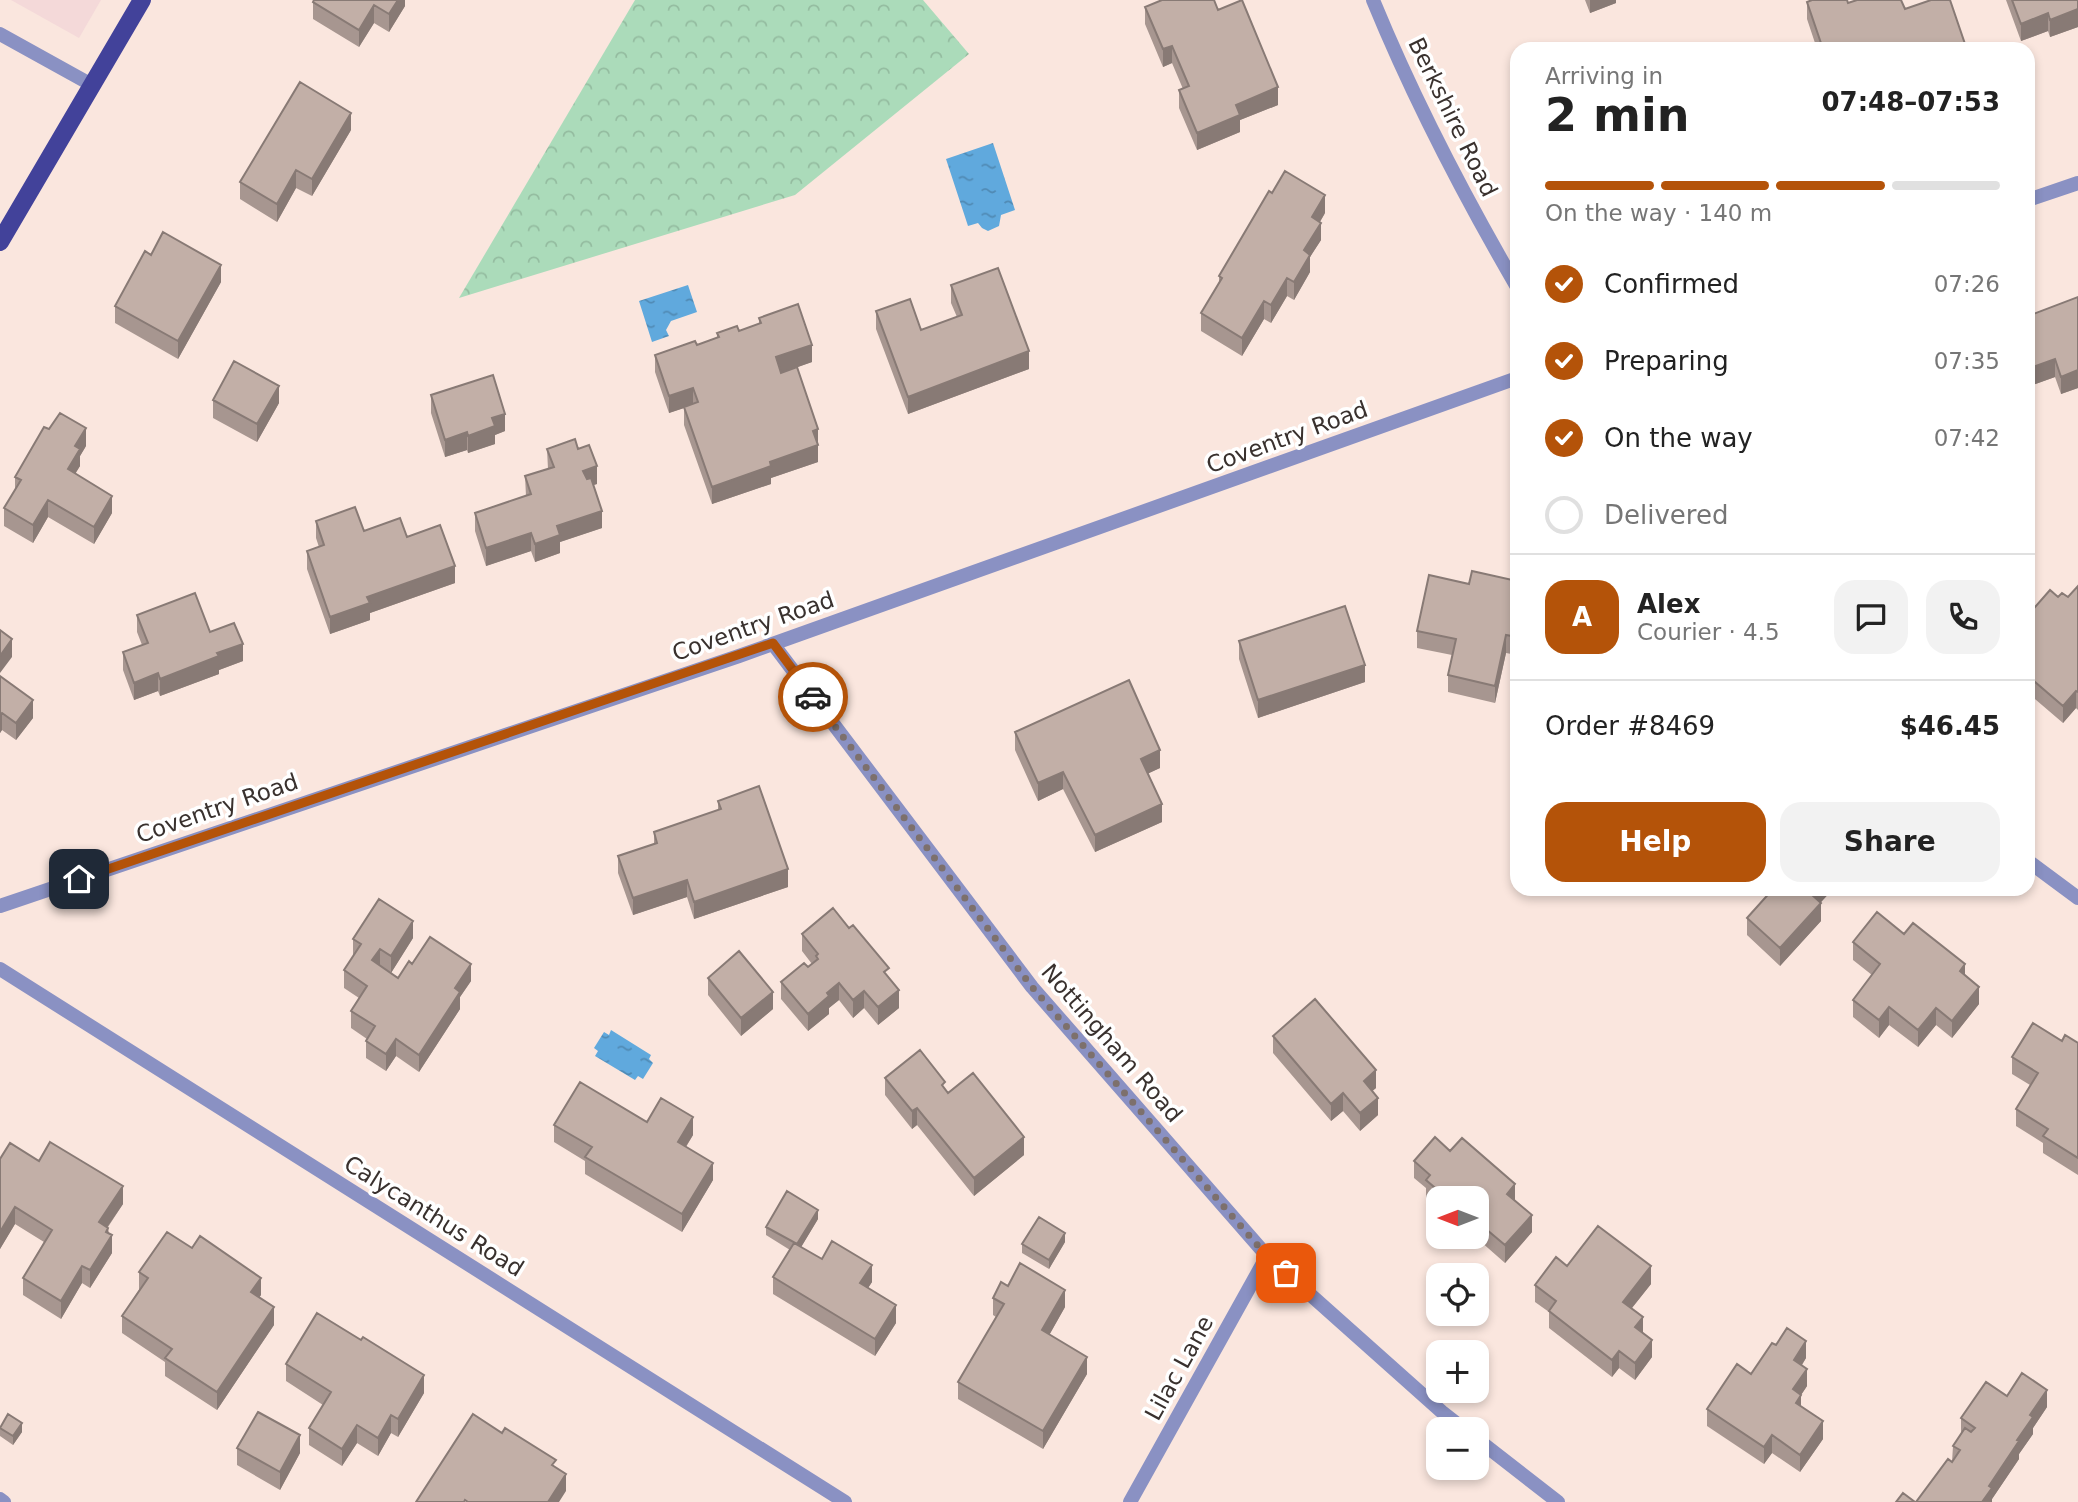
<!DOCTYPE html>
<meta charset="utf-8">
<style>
:root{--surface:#fff;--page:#f2f2f2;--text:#222;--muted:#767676;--line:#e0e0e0;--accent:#b45309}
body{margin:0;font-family:"DejaVu Sans",sans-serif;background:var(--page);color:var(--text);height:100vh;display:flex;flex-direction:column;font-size:26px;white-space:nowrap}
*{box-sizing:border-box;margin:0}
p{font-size:23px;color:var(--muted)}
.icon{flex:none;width:38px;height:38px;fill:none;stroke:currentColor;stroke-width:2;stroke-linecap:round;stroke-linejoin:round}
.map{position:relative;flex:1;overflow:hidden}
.drawer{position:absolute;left:1510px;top:42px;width:525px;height:854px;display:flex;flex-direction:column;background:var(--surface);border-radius:21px;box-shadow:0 4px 10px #0003}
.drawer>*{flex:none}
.needle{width:46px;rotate:270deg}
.tools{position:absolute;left:1426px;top:1186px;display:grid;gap:14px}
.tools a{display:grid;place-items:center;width:63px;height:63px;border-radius:14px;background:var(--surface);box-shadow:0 4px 10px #0003;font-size:35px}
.pin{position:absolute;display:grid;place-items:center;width:60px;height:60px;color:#fff;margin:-30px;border-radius:14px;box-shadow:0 4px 10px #0006}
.courier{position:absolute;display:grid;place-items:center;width:70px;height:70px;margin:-35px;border:5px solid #b45309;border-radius:50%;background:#fff;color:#222;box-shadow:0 2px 9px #0007}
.head em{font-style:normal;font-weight:600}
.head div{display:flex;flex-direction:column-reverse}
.head{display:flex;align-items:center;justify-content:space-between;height:119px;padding:0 35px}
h1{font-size:46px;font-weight:600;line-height:52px}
.bar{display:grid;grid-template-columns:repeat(4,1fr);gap:10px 7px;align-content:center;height:84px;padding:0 35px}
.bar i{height:9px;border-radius:5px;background:var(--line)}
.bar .current{background:var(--accent)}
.bar p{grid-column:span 4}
.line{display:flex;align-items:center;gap:18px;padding:0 35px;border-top:2px solid var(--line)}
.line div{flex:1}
.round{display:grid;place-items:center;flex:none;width:74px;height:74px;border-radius:21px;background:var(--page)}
ol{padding:0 35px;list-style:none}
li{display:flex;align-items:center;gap:21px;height:77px}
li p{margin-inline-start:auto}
li .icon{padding:7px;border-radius:50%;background:var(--accent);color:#fff;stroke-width:4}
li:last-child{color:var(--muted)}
li i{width:38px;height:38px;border:4px solid var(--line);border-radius:50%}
.primary-button{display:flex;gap:14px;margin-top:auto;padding:14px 35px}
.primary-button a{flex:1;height:80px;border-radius:21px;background:var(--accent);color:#fff;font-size:28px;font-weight:600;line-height:80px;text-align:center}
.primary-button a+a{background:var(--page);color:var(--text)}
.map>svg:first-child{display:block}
.education{fill:#f4d9d9}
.park{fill:url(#park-crowns)}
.water{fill:url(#water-ripples)}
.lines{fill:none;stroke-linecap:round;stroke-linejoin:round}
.minor{stroke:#8a91c3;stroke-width:14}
.tertiary{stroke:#8a91c3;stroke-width:14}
.primary{stroke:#42429a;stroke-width:18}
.wall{fill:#a79690}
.shaded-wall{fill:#887a75}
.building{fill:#c2afa7;stroke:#887a75;stroke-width:2}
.done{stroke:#7d706c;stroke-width:7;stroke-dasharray:0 12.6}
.route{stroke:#b45309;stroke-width:9}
.labels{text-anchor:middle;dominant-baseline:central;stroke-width:7;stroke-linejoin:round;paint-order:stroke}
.street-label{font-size:23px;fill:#39312e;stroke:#fff}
</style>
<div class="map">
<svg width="2078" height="1502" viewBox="0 0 2078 1502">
<defs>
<pattern id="park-crowns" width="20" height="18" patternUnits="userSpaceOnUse" patternTransform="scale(1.75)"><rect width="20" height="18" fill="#abdbba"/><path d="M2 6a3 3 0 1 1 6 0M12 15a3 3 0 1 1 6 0" fill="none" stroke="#94bca0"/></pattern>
<pattern id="water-ripples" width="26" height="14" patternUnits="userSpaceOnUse" patternTransform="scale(1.75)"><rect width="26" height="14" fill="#60a9dd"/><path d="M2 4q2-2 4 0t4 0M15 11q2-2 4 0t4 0" fill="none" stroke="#508ab4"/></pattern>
</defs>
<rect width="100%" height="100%" fill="#fae6de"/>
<!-- education -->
<path class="education" d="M11 0H101L79 38Z"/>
<!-- park -->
<path class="park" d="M635 0H923L969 54 795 195 459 298Z"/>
<!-- water -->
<path class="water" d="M993 143 1015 210 1001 215 999 226 988 231 982 228 978 223 968 226 946 159Z
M688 285 697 312 671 321 666 330 669 336 652 342 639 301Z
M611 1030 651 1055 649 1059 653 1063 643 1079 638 1076 635 1080 595 1056 598 1051 594 1048 604 1032 609 1035Z"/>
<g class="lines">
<!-- minor -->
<path class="minor" d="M1373 0C1414 100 1463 194 1517 287
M2028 200 2078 183
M773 644 1032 987 1267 1256 1442 1412 1465 1430
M2028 861 2078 898
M0 906 739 656 1517 378
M0 969 845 1502
M1477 1439 1558 1502
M0 1499 4 1502
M1130 1502 1267 1256"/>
<!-- tertiary -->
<path class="tertiary" d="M0 34 92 85"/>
<!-- primary -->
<path class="primary" d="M0 242 142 0"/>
</g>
<!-- wall -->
<path class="wall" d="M405 0V6L389 32 374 23 359 47 313 19V2Z
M1585 0H1616V3L1590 13Z
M2006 0H2078V27L2050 37 2048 31 2021 41Z
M1807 2 1905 9 1965 49H1817L1807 19Z
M1145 7 1218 10 1278 105 1240 120V132L1197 150 1179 108V90L1183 89 1172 63 1163 67 1145 24Z
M351 130 312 196 296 188 277 222 240 199V182Z
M1325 213 1320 222 1321 240 1310 257V272L1294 300 1287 296 1271 323 1264 319 1242 356 1201 331V313L1219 284V276Z
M151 255 221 282 178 359 115 323V306Z
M951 285 1029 369 908 414 876 329V311L921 330 957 317 951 303Z
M2078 297V388L2061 394 2055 377 2030 386 2028 381V316Z
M759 318 812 362 797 367 818 429V462L771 478V484L712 504 684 425V408L669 413 655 372V355L697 345 717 338V333L739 331 759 324Z
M431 395 505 431 495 435V444L468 453 467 450 445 457 431 413Z
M213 400 279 403 257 442 213 418Z
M86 446 80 456V466L75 473 112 513 94 544 48 517 33 543 4 526V508L15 491V477Z
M547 449H578L597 484 593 485 602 528 560 542V553L535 562 531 551 486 566 475 531V513L526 496 525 476 548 469Z
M316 521 364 531 407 537 455 583 370 613V620L330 634 307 569V551L319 547 316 538Z
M1517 581V655L1506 653 1495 703 1448 692V675L1452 655 1417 648V631L1469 584Z
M2078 586V710L2076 708 2063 723 2028 693V615L2058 597H2068Z
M137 615 210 632 243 661 219 670V674L160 696 158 691 134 700 123 670V652L142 645 137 632Z
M1239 641 1365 682 1258 718 1239 659Z
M0 676 33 718 16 740 2 730 0 733Z
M1015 732 1160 768 1148 773 1162 822 1095 852 1063 789 1038 801 1015 750Z
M718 801 788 887 694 919 687 897 633 915 618 873V856L654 844V832L718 810Z
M1767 889H1833L1820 903 1821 921 1780 966 1747 935V918L1770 892Z
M802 934 889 978 899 1008 878 1025 864 1008 853 1018 839 1000 829 1008V1014L808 1031 781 999V982L808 967 812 964 802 951Z
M1904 934 1965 975 1979 1004 1952 1038 1936 1025 1918 1047 1889 1025 1879 1038 1853 1017V1000L1872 975 1853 960V942Z
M413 938 391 973 398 978 412 964 471 981 460 997V1009L419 1072 396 1056 386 1071 366 1058V1041L367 1039 351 1028V1011L359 998 344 988V970L353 956V939Z
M708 978 773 1009 741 1036 708 995Z
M1273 1036 1376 1088 1372 1091 1378 1115 1360 1131 1343 1111 1331 1121 1273 1053Z
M2062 1041 2078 1043V1175L2043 1153V1143L2016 1126V1109L2030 1085 2012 1074V1057Z
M885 1078 945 1089 948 1093 1024 1155 974 1196 917 1125 912 1129 885 1095Z
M647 1122 693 1135 686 1147 713 1180 682 1232 585 1174V1161L554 1142V1125Z
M1450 1151 1515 1200 1532 1232 1505 1263 1480 1241 1479 1243 1472 1237H1477V1199H1438V1208L1426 1197V1188L1414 1178V1161Z
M0 1159 39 1161 123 1204 108 1227 112 1253 90 1288 82 1283 61 1319 23 1295V1278L44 1242 15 1224 0 1249Z
M818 1219 801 1247 822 1259 872 1282 868 1288 896 1323 875 1356 773 1294V1277L790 1250 766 1235V1227Z
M1065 1242 1049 1269 1022 1253V1244Z
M1567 1266 1651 1284 1632 1308 1652 1357 1635 1380 1619 1368 1612 1377 1549 1328V1312L1535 1302V1285Z
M139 1272 261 1295 259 1297 274 1325 217 1410 165 1376V1362L122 1333V1316L139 1290Z
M1008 1286 1065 1307 1049 1335 1087 1374 1043 1449 958 1399V1382L996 1317 993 1315V1298Z
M1776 1345 1806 1358 1802 1365 1807 1386 1801 1395V1406L1823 1439 1800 1472 1772 1453 1764 1464 1707 1426V1409L1751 1374Z
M286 1364 424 1393 398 1437 391 1433 378 1456 357 1443 342 1466 309 1445V1428L323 1405 286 1381Z
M2007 1396 2047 1407 2033 1428V1434L2019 1454V1459L1992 1499V1502L1952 1462 1953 1446 1961 1434V1418Z
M0 1426 22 1432 13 1445 0 1436Z
M237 1448 300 1453 280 1490 237 1465Z"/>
<!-- shaded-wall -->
<path class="shaded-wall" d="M398 0H405V6L389 32V14Z
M1590 0H1616V3L1590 13Z
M374 5V23L359 47V30Z
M2078 9V27L2050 37V20Z
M2048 13V31L2021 41V24Z
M1965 44V49H1952Z
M1172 46V63L1163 67V49Z
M1278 87V105L1240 120V132L1197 150V133L1236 105Z
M351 113V130L312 196V179Z
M296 170V188L277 222V204Z
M1325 195V213L1312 235V217Z
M1321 223V240L1310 257V272L1294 300V282L1304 250Z
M221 265V282L178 359V341Z
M1287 278V296L1271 323V305Z
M1264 301V319L1242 356V338Z
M812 345V362L776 375V357Z
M1029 351V369L908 414V397Z
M2055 359V377L2030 386V368Z
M2078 370V388L2061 394V377Z
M279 386V403L257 442V424Z
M693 388V405L669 413V396Z
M505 414V431L495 435V444L468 453V436L492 418Z
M86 428V446L80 456V466L68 486V469L75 446Z
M818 429V462L771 478V484L712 504V487L770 462 813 431Z
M467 432V450L445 457V440Z
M597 466V484L583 488V471Z
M112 496V513L94 544V527Z
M48 500V517L33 543V525Z
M602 511V528L560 542V553L535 562V544L557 526Z
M531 533V551L486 566V548Z
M455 566V583L370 613V620L330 634V617L367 597Z
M1506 635V653L1495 703V686Z
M12 639V657L0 673V656Z
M243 644V661L219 670V674L160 696V679L217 653Z
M1365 665V682L1258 718V700Z
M158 673V691L134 700V683Z
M2076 691V708L2063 723V706Z
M33 700V718L16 740V723Z
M2 713V730L0 733V715Z
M1160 750V768L1141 777V759Z
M1063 772V789L1038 801V783Z
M1162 804V822L1095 852V835Z
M788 869V887L694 919V902Z
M687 880V897L633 915V898Z
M1817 889H1833L1812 912V895Z
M1821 903V921L1780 966V948Z
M413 921V938L391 973V956Z
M380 949V966L372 960Z
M471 964V981L460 997V1009L419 1072V1055L455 988Z
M1965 964V982L1960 971Z
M839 983V1000L829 1008V1014L808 1031V1014L827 993Z
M1979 987V1004L1952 1038V1021Z
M899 990V1008L878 1025V1007Z
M864 991V1008L853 1018V1000Z
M773 992V1009L741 1036V1018Z
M1889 1007V1025L1879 1038V1020Z
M1936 1008V1025L1918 1047V1030Z
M396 1039V1056L386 1071V1054Z
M1376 1070V1088L1364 1098V1081Z
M1343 1093V1111L1331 1121V1104Z
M1378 1098V1115L1360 1131V1113Z
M917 1108V1125L912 1129V1111Z
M693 1117V1135L678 1159V1142Z
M1024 1137V1155L974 1196V1178Z
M713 1163V1180L682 1232V1214Z
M1515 1184V1202L1507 1194Z
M123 1186V1204L99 1239V1222Z
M15 1207V1224L0 1249V1232Z
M818 1210V1219L797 1254V1245Z
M1532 1215V1232L1505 1263V1245Z
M1480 1224V1241L1479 1243V1226Z
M108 1228V1240L112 1235V1253L90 1288V1270Z
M1065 1233V1242L1049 1269V1260Z
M872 1265V1282L860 1300V1283Z
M82 1266V1283L61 1319V1301Z
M1651 1266V1284L1623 1319V1302Z
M261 1278V1295L251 1309V1292Z
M1065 1290V1307L1042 1348V1330Z
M896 1305V1323L875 1356V1339Z
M274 1307V1325L217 1410V1392Z
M1643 1317V1334L1635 1327Z
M1652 1340V1357L1635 1380V1363Z
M1806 1341V1358L1794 1377V1360Z
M1619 1351V1368L1612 1377V1360Z
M1087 1357V1374L1043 1449V1431Z
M1807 1369V1386L1793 1407V1389Z
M424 1375V1393L398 1437V1419Z
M2047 1390V1407L2033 1428V1434L2019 1454V1459L1992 1499V1502H1982L1989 1486 2017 1440 2030 1415Z
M1801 1395V1412L1796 1403Z
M391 1415V1433L378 1456V1438Z
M1823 1421V1439L1800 1472V1455Z
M22 1423V1432L13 1445V1436Z
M357 1425V1443L342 1466V1449Z
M300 1435V1453L280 1490V1472Z
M1772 1435V1453L1764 1464V1447Z
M566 1474V1491L559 1502H548Z"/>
<!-- building -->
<path class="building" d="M314 0H398L389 14 374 5 359 30 313 2Z
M1162 0H1214L1218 10 1242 0 1278 87 1236 105 1240 115 1197 133 1179 90 1189 86 1172 46 1163 49 1145 7Z
M1812 0H1847L1848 3 1857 0H1901L1905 9 1931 0H1950L1965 44 1952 49H1823L1807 2Z
M2012 0H2078V9L2050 20 2048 13 2021 24Z
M300 82 351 113 312 179 296 170 277 204 240 182Z
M1285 171 1325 195 1312 217 1321 223 1304 250 1310 255 1294 282 1287 278 1271 305 1264 301 1242 338 1201 313 1222 278 1219 276 1269 191 1272 193Z
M163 232 221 265 178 341 115 306 145 251 151 255Z
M998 268 1029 351 908 397 876 311 910 299 921 330 962 315 951 285Z
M2078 297V370L2061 377 2055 359 2030 368 2028 364V316Z
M798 304 812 345 776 357 781 373 797 367 818 429 813 431 818 445 770 462 771 466 712 487 684 407 698 402 693 388 669 396 655 355 695 341 697 345 719 337 717 333 737 326 739 331 761 323 759 318Z
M234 361 279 386 257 424 213 400Z
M493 375 505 414 492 418 495 426 468 436 467 432 445 440 431 395Z
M60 413 86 428 75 446 80 449 68 469 112 496 94 527 48 500 33 525 4 508 21 480 15 477 44 427 49 429Z
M575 439 578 449 589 445 597 466 583 471 587 479 591 478 602 511 557 526 560 535 535 544 531 533 486 548 475 513 531 494 525 476 554 467 547 449Z
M355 507 364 531 400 518 407 537 440 525 455 566 367 597 370 603 330 617 307 551 324 545 316 521Z
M1472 571 1517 581V637L1506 635 1495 686 1448 675 1456 639 1417 631 1429 575 1469 584Z
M2078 586V692L2076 691 2063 706 2028 676V615L2050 590 2058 597 2062 593 2068 597Z
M195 593 210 632 234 623 243 644 217 653 219 656 160 679 158 673 134 683 123 652 148 643 137 615Z
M1345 606 1365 665 1258 700 1239 641Z
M0 630 12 639 0 656Z
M0 676 33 700 16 723 2 713 0 715Z
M1129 680 1160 750 1141 759 1162 804 1095 835 1063 772 1038 783 1015 732Z
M759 786 788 869 694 902 687 880 633 898 618 856 657 843 654 832 721 809 718 801Z
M1773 889H1817L1812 895 1821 903 1780 948 1747 918Z
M379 899 413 921 391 956 380 949 372 960 398 978 409 961 412 964 430 937 471 964 455 988 460 992 419 1055 396 1039 386 1054 366 1041 375 1026 351 1011 367 986 344 970 361 944 353 939Z
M833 908 849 928 853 925 889 968 884 972 899 990 878 1007 864 991 853 1000 839 983 827 993 829 996 808 1014 781 982 804 963 808 967 818 959 816 956 818 954 802 934Z
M1877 912 1904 934 1913 923 1965 964 1960 971 1979 987 1952 1021 1936 1008 1918 1030 1889 1007 1879 1020 1853 1000 1880 964 1853 942Z
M739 951 773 992 741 1018 708 978Z
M1315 999 1376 1070 1364 1081 1378 1098 1360 1113 1343 1093 1331 1104 1273 1036Z
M2033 1023 2062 1041 2065 1035 2078 1043V1158L2043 1136 2048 1129 2016 1109 2038 1073 2012 1057Z
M920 1050 945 1082 942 1085 948 1093 973 1073 1024 1137 974 1178 917 1108 912 1111 885 1078Z
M580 1082 647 1122 661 1098 693 1117 678 1142 713 1163 682 1214 585 1157 592 1147 554 1125Z
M1435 1137 1450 1151 1462 1138 1515 1184 1507 1194 1532 1215 1505 1245 1480 1224 1479 1226 1477 1224V1199H1448L1426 1180 1430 1175 1414 1161Z
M50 1142 123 1186 99 1222 108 1228 106 1232 112 1235 90 1270 82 1266 61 1301 23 1278 52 1230 15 1207 0 1232V1159L10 1143 39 1161Z
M787 1191 818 1210 797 1244 766 1227Z
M1039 1217 1065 1233 1049 1260 1022 1244Z
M1598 1226 1651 1266 1623 1302 1643 1317 1635 1327 1652 1340 1635 1363 1619 1351 1612 1360 1549 1311 1556 1301 1535 1285 1556 1257 1567 1266Z
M167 1232 192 1248 200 1236 261 1278 251 1292 274 1307 217 1392 165 1358 172 1349 122 1316 148 1278 139 1272Z
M832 1241 872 1265 860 1283 896 1305 875 1339 773 1277 794 1243 822 1259Z
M1020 1263 1065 1290 1042 1330 1087 1357 1043 1431 958 1382 1004 1304 993 1298 1001 1282 1008 1286Z
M317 1313 361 1340 363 1337 424 1375 398 1419 391 1415 378 1438 357 1425 342 1449 309 1428 331 1392 286 1364Z
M1787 1328 1806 1341 1794 1360 1807 1369 1793 1389 1801 1395 1796 1403 1823 1421 1800 1455 1772 1435 1764 1447 1707 1409 1737 1364 1751 1374 1772 1343 1776 1345Z
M2022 1373 2047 1390 2030 1415 2033 1417 2017 1440 2019 1441 1989 1486 1992 1488 1982 1502H1916L1948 1459 1952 1462 1960 1450 1953 1446 1965 1428 1971 1432 1975 1428 1961 1418 1986 1382 2007 1396Z
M258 1412 300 1435 280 1472 237 1448Z
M8 1414 22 1423 13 1436 0 1428Z
M473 1414 502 1433 505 1428 556 1460 552 1465 566 1474 548 1502H468L465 1500 464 1502H416Z
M1903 1493 1915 1502H1896Z"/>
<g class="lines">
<!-- done -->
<path class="done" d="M813 697 1032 987 1267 1256 1286 1273"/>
<!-- route -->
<path class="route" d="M79 879 773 643 813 697"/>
</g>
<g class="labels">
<!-- street labels -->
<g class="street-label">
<text transform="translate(1453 117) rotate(64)">Berkshire Road</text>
<text transform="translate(1287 437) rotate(-20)">Coventry Road</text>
<text transform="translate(753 626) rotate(-19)">Coventry Road</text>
<text transform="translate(217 808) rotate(-19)">Coventry Road</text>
<text transform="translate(1112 1043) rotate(49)">Nottingham Road</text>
<text transform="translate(434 1216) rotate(32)">Calycanthus Road</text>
<text transform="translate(1179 1368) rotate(-61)">Lilac Lane</text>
</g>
</g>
</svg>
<div class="tools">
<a><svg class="needle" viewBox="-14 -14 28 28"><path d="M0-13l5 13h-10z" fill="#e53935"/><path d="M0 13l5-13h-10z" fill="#767676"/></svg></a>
<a><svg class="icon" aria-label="locate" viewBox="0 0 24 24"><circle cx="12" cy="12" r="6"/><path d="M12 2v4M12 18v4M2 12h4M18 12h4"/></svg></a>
<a>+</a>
<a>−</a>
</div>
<div class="pin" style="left:1286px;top:1273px;background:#ea580c"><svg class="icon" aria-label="bag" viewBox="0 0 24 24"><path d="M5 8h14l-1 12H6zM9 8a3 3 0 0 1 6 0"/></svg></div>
<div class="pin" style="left:79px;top:879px;background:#1f2937"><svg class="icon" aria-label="home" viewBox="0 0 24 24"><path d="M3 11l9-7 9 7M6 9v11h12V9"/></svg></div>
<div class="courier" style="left:813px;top:697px"><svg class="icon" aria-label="car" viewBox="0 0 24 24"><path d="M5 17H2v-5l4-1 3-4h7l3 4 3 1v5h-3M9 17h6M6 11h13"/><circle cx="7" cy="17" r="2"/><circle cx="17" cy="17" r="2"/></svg></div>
<section class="drawer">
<div class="head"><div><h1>2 min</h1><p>Arriving in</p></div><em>07:48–07:53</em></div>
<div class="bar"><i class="current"></i><i class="current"></i><i class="current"></i><i></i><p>On the way · 140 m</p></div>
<ol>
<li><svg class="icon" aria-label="check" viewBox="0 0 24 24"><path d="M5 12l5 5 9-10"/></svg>Confirmed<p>07:26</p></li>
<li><svg class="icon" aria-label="check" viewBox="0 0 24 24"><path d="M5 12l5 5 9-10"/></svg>Preparing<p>07:35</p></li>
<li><svg class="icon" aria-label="check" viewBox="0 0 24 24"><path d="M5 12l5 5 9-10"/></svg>On the way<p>07:42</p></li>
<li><i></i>Delivered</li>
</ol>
<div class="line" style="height:126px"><b class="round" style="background:var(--accent);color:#fff">A</b><div><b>Alex</b><p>Courier · 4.5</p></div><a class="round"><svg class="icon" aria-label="chat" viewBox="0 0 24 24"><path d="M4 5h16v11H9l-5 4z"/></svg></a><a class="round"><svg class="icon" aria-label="phone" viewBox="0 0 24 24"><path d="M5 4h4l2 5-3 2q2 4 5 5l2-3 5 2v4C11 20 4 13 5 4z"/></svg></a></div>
<div class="line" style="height:91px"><div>Order #8469</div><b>$46.45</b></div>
<div class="primary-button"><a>Help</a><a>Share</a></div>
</section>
</div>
